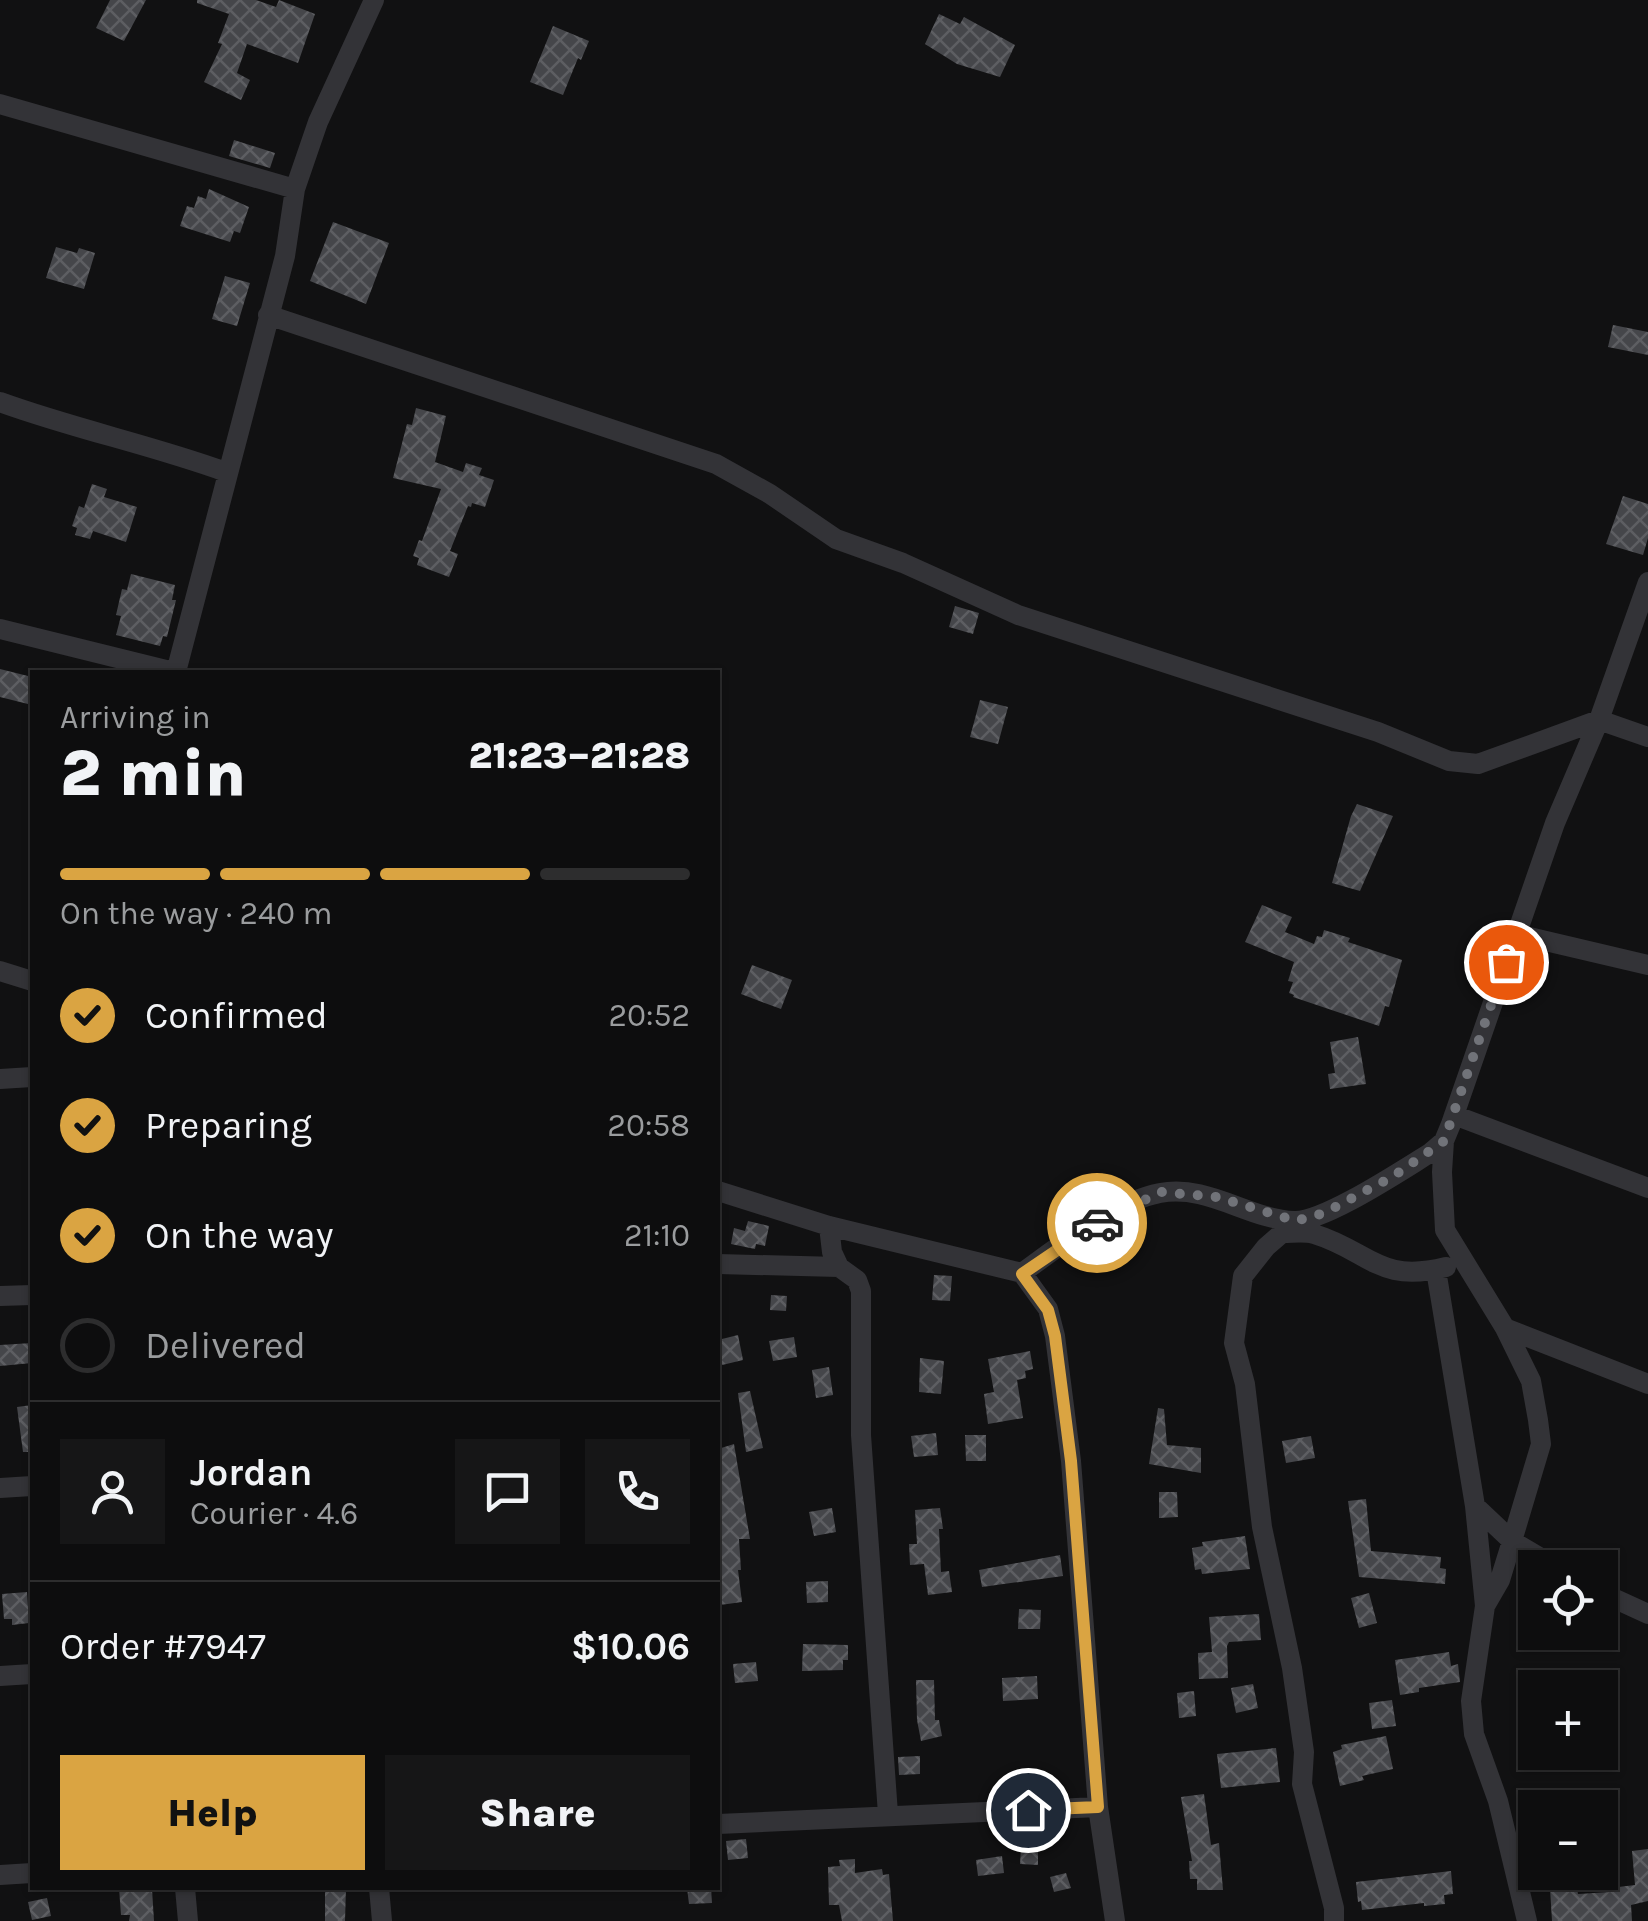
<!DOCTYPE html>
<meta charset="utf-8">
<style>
:root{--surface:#0d0d0e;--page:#161617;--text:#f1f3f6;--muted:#9a9c9e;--line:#2d2d2e;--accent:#daa442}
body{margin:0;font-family:Karla,sans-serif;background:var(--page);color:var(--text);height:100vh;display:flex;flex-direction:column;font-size:38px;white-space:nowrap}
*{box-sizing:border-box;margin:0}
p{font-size:32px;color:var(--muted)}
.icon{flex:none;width:55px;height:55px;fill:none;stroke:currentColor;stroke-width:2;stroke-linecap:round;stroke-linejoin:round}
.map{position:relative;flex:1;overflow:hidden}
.panel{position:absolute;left:30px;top:670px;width:690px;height:1220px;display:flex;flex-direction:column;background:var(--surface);border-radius:0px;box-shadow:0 2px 8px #0004,0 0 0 2px var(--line)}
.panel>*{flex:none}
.tools{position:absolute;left:1518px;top:1550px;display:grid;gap:20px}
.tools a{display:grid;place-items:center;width:100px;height:100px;border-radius:0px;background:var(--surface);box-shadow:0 2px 8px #0004,0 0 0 2px var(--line);font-size:50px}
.pin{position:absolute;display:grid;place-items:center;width:85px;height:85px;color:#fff;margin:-42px;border:5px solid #fff;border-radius:50%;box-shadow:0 2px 10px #0007}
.courier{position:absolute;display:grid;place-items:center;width:100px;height:100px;margin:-50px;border:8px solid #daa442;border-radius:50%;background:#fff;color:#222;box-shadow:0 2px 12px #0007}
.headline em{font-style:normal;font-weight:800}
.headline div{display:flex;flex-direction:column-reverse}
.headline{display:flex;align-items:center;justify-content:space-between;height:170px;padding:0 30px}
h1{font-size:65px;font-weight:800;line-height:75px}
.bar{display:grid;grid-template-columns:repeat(4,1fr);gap:15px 10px;align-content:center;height:120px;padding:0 30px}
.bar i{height:12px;border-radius:8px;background:var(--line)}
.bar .selected{background:var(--accent)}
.bar p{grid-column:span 4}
.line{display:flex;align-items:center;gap:25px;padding:0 30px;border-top:2px solid var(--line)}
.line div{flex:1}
.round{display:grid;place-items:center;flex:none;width:105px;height:105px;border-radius:0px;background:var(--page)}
ol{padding:0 30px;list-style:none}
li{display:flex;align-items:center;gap:30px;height:110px}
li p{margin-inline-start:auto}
li .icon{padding:10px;border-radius:50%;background:var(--accent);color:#111;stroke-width:4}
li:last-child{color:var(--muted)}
li i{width:55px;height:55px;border:5px solid var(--line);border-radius:50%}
.action{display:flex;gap:20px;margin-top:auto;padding:20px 30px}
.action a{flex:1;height:115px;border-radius:0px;background:var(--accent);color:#111;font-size:40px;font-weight:800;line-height:115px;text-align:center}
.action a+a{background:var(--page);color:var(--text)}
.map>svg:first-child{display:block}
.building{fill:url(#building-cross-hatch)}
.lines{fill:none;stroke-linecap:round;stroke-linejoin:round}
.minor{stroke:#333337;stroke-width:20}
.done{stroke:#717379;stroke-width:10;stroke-dasharray:0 18}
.route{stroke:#daa442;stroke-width:12}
</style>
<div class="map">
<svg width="1648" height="1921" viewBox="0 0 1648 1921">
<defs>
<pattern id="building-cross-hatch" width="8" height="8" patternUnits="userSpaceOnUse" patternTransform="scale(2.5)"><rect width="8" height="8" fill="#45464a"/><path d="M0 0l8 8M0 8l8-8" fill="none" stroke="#5d5e62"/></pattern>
</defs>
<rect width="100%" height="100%" fill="#111112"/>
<!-- building -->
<path class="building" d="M110 0H146L124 41 96 28Z
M197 0H256L276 7 279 0 315 14 298 63 247 44 237 73 250 80 241 100 204 82 222 44 218 43 229 14 197 3Z
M939 14 960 24 964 17 1015 45 1000 77 957 64 925 44Z
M553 26 589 41 581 60 578 58 563 95 530 82Z
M234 140 275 153 270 168 229 156Z
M209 189 249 207 240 233 234 231 230 242 180 226 187 206 194 208 198 196 206 199Z
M333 222 389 243 366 304 310 281Z
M56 247 77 253 79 248 95 253 84 289 46 278Z
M225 276 250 283 237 326 212 319Z
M1613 325 1648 332V355L1608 347Z
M416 408 446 416 435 462 463 472 466 463 482 468 479 475 494 480 485 507 472 503 471 507 468 506 450 551 458 554 449 577 417 565 419 558 413 556 419 540 422 541 441 489 393 478 407 424 412 425Z
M92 484 107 489 104 497 137 507 126 542 93 531 90 539 75 535 77 528 72 526 79 506 84 508Z
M1623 496 1648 504V538L1643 555 1606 544Z
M131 574 175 585 172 600H176L167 637 163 636 160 646 116 635 121 616 116 615 122 589 127 590Z
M955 606 979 613 973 634 949 627Z
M0 669 32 677V705L0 697Z
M980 700 1008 707 998 744 970 737Z
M1357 804 1393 816 1360 891 1332 883 1351 816Z
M1262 905 1292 917 1285 932 1314 944 1317 936 1322 937 1324 930 1350 938 1348 942 1402 960 1389 1007 1385 1006 1379 1026 1293 997 1294 995 1289 993 1293 982 1288 981 1294 962 1245 942Z
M752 965 792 980 781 1009 741 994Z
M1358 1037 1366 1084 1330 1089 1328 1074 1335 1073 1330 1042Z
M748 1221 769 1226 765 1246 756 1244 755 1249 731 1244 734 1228 745 1231Z
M934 1275 952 1276 950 1301 932 1300Z
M771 1295 787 1296 786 1311 770 1310Z
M738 1335 743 1360 718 1366V1340Z
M794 1337 797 1357 773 1361 769 1341Z
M32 1343V1363L0 1366V1345Z
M1030 1351 1033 1369 1025 1371 1026 1378 1017 1380 1023 1418 988 1424 984 1394 994 1392 988 1359Z
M920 1358 944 1361 941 1394 919 1392Z
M829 1367 833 1395 816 1398 812 1370Z
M750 1391 763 1448 746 1452 738 1393Z
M32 1405V1452H23L17 1407Z
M1158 1408 1164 1409 1167 1445 1201 1448V1473L1149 1464Z
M936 1433 938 1455 914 1457 911 1436Z
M965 1435H986V1461H966Z
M1311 1436 1315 1458 1286 1463 1282 1441Z
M734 1444 750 1539H739L741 1570H738L742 1602 720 1605 718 1449Z
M1159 1492H1177L1178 1517 1159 1518Z
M1366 1499 1371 1551 1441 1557 1440 1568 1446 1569 1445 1584 1359 1577 1348 1501Z
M832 1508 836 1532 814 1536 809 1512Z
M940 1508 943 1529H939L941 1572 949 1571 952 1592 928 1595 924 1564 910 1565 909 1544H917L915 1510Z
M1245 1536 1250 1569 1202 1574 1201 1569 1195 1570 1192 1548 1203 1546 1202 1542Z
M1060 1555 1063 1576 982 1587 979 1570Z
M828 1581V1602L807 1603 806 1582Z
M27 1592 29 1623 12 1625V1619H4L2 1594Z
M1369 1593 1377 1623 1359 1628 1351 1598Z
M1019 1609 1041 1610 1040 1629H1018Z
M1259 1614 1261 1640 1229 1642 1227 1646 1228 1678 1199 1679 1198 1653 1212 1652 1209 1617Z
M803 1644 848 1645V1660H843V1670L802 1671Z
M1449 1652 1451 1666 1458 1664 1460 1682 1419 1688V1692L1400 1695 1395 1660Z
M756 1662 758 1681 735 1683 733 1664Z
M1037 1676 1038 1699 1003 1701 1002 1678Z
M916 1680H934L935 1720H939L942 1736 921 1741 917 1720Z
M1253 1684 1258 1708 1236 1713 1231 1688Z
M1194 1691 1196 1716 1179 1718 1177 1693Z
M1392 1700 1396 1726 1372 1729 1369 1703Z
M1600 1709H1617V1733L1600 1734Z
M1386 1736 1393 1769 1362 1776 1364 1780 1340 1786 1333 1752 1342 1749 1341 1745Z
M1276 1748 1280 1782 1221 1788 1217 1754Z
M920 1756V1774L899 1775 898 1757Z
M1204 1794 1211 1845 1219 1843 1223 1890H1197V1879H1190L1189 1861H1192L1181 1797Z
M746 1839 748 1858 728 1860 726 1841Z
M1021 1847 1038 1848V1865L1020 1864Z
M1648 1849V1901L1631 1905 1632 1921H1552L1549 1872H1574L1578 1894 1610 1892V1888L1635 1885 1632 1851Z
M1002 1856 1004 1873 978 1876 976 1860Z
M855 1859V1873L882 1869 883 1875 889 1874 893 1921H842L839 1905H829L828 1867 840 1866 839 1860Z
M1451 1871 1453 1894 1444 1895 1445 1904 1424 1906V1903L1362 1910 1361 1901 1358 1902 1356 1882Z
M1066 1873 1071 1888 1054 1892 1050 1877Z
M119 1888 152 1889 154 1921H129L130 1915H121Z
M325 1888H346L345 1921H325Z
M687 1888H711L712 1903 689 1904Z
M47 1898 51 1916 32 1920 28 1902Z"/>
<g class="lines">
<!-- minor -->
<path class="minor" d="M0 104 295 189
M268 315 716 464 770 494 836 539 903 563 1018 615 1378 732 1449 761 1478 764 1599 720 1648 737
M0 402C74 429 152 445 226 472
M0 629 174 672
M176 672 285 256 295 189 318 122 374 0
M1516 934 1648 965
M0 971 32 981
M0 1079 32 1077
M1454 1115 1648 1188
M1444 1141 1442 1172 1445 1230 1505 1328 1531 1381 1538 1420 1541 1444 1512 1541 1500 1580 1485 1606 1471 1701 1474 1734 1498 1801 1527 1921
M718 1191 829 1226 1022 1273C1060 1246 1113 1202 1160 1193 1208 1184 1248 1219 1294 1221 1324 1222 1402 1170 1430 1153L1444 1141 1451 1124 1555 823 1599 720 1648 582
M1296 1221 1266 1247 1243 1276 1234 1343 1245 1384 1262 1527 1292 1668 1304 1752 1302 1784 1334 1908V1921
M1283 1233C1293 1233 1305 1231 1314 1234 1370 1251 1378 1284 1446 1267
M718 1264 839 1267 832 1252 829 1226
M839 1267 857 1280 861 1291V1435L888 1814
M1436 1270 1475 1506 1512 1541 1558 1568
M1022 1273 1048 1309 1055 1336 1071 1461 1098 1807 1115 1921
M0 1296 32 1295
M1505 1328 1648 1384
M0 1488 32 1486
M1475 1506 1485 1606
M1600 1592 1648 1614
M0 1676 32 1674
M718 1824 1098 1807
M0 1875 32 1873
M185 1888 188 1921
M379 1888 382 1921"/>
</g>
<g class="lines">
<!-- done -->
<path class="done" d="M1097 1223 1161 1192 1217 1197 1296 1221 1324 1213 1392 1177 1444 1141 1506 962"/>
<!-- route -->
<path class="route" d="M1028 1810 1098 1807 1071 1461 1055 1336 1048 1310 1022 1274 1097 1223"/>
</g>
</svg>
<div class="tools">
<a><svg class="icon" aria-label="locate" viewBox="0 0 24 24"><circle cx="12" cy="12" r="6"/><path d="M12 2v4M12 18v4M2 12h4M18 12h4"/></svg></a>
<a>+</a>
<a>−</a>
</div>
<div class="pin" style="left:1506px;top:962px;background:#ea580c"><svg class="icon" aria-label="bag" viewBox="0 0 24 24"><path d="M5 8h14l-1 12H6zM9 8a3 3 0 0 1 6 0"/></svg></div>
<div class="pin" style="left:1028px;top:1810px;background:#1f2937"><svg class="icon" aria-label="home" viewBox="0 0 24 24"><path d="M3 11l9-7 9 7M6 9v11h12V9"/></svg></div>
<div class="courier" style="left:1097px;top:1223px"><svg class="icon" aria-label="car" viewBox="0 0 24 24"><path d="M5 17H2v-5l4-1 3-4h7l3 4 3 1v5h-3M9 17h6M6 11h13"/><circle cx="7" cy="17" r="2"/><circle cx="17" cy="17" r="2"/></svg></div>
<section class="panel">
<div class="headline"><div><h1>2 min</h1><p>Arriving in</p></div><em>21:23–21:28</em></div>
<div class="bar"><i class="selected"></i><i class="selected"></i><i class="selected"></i><i></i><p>On the way · 240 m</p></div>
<ol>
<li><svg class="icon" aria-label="check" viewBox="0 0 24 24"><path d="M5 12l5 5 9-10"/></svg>Confirmed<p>20:52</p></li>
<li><svg class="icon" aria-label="check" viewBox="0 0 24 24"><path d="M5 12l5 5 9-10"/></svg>Preparing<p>20:58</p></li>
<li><svg class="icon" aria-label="check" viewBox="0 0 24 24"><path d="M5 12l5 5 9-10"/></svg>On the way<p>21:10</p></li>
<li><i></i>Delivered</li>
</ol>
<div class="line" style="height:180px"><a class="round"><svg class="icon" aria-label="person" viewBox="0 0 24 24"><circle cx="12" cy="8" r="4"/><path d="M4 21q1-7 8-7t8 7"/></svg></a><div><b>Jordan</b><p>Courier · 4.6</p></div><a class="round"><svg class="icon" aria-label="chat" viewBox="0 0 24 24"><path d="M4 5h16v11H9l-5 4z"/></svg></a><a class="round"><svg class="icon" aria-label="phone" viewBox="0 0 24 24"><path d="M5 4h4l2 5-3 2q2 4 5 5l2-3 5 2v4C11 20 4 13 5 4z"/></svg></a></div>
<div class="line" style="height:130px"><div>Order #7947</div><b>$10.06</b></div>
<div class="action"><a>Help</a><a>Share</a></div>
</section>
</div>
